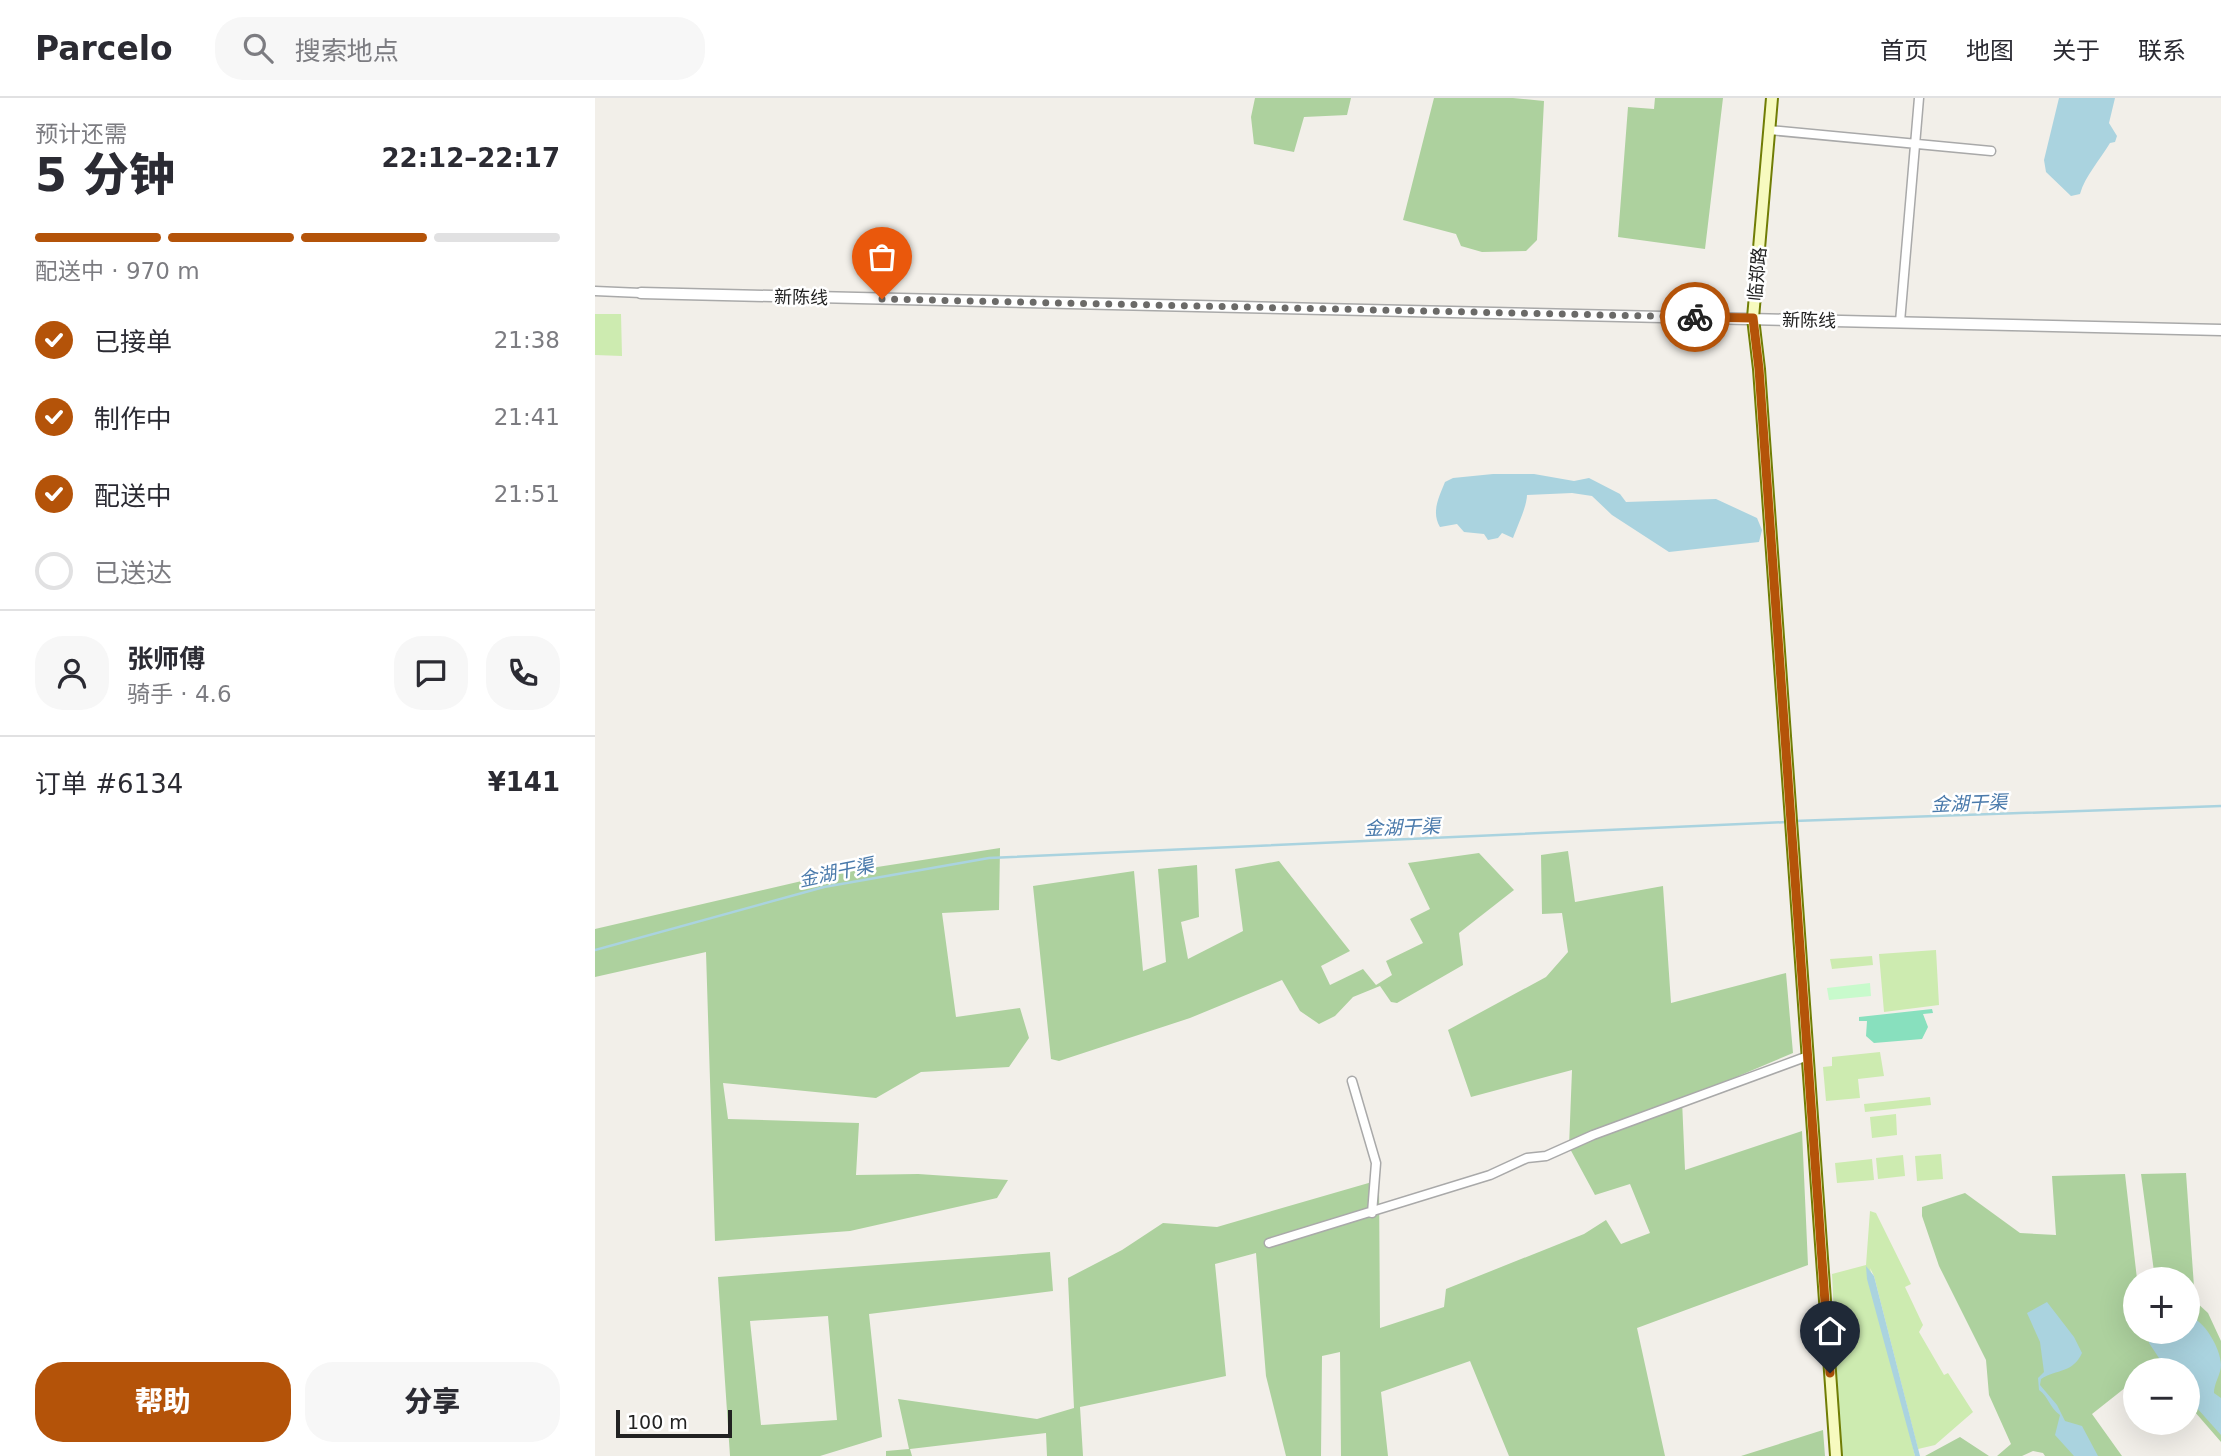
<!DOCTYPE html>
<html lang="zh">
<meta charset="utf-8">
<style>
:root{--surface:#fff;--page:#f7f7f7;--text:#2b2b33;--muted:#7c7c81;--line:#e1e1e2;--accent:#b45309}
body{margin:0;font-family:"DejaVu Sans","Noto Sans SC",sans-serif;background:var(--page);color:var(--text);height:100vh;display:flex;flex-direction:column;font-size:26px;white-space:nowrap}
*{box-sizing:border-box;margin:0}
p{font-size:23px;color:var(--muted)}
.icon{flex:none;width:38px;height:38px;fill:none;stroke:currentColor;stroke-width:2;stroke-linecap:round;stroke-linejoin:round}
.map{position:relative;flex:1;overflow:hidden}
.sheet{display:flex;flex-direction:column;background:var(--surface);width:595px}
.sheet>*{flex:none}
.tools{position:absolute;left:1528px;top:1169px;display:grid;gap:14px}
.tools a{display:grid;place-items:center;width:77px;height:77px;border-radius:50%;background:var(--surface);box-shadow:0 7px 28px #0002;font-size:35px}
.scale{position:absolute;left:21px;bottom:18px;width:116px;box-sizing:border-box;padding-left:7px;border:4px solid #222;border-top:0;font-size:19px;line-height:24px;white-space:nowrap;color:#222;-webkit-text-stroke:5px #fff;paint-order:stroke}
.pin{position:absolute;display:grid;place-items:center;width:60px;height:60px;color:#fff;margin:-72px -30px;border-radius:50% 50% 50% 0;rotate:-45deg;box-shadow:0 0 7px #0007}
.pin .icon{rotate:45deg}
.courier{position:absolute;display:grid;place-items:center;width:70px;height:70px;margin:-35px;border:5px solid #b45309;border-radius:50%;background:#fff;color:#222;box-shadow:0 2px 9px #0007}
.overview em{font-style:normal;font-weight:800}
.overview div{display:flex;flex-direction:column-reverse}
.overview{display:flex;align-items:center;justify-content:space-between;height:119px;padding:0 35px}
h1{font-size:46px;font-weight:800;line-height:52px}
.bar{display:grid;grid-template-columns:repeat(4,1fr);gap:10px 7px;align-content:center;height:84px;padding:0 35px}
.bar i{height:9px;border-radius:5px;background:var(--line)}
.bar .active{background:var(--accent)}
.bar p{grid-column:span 4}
.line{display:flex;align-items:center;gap:18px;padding:0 35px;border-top:2px solid var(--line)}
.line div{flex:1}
.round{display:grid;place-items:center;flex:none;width:74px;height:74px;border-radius:28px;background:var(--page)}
ol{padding:0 35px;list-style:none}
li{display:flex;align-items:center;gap:21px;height:77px}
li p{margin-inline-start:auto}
li .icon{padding:7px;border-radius:50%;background:var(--accent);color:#fff;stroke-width:4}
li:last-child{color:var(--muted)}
li i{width:38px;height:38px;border:4px solid var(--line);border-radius:50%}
.primary-button{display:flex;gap:14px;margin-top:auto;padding:14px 35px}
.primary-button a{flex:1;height:80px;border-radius:28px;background:var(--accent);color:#fff;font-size:28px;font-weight:800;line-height:80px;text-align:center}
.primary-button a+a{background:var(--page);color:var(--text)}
header{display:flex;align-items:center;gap:42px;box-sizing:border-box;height:98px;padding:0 35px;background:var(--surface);border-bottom:2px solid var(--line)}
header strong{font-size:33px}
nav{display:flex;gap:38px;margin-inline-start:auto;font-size:24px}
.search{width:490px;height:63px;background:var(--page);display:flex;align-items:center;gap:18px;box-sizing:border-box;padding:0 24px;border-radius:28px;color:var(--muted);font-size:26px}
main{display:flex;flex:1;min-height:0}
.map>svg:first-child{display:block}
.grass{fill:#cdebb0}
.forest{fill:#add19e;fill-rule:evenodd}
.park{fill:#c8facc}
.pitch{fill:#88e0be}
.water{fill:#aad3df}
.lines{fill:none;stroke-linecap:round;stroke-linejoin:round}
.stream{stroke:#aad3df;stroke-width:2.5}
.minor-casing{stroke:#a9a9a9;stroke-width:11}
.tertiary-casing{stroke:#a9a9a9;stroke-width:13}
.secondary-casing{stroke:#707d05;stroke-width:14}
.minor{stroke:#fff;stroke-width:8}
.tertiary{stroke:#fff;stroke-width:10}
.secondary{stroke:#f7fabf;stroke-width:10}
.done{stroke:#6b6a68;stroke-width:7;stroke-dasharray:0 12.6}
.route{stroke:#b45309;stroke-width:9}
.labels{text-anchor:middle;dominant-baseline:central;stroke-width:5;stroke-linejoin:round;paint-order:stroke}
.street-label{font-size:18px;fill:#222;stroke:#fff}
.water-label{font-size:19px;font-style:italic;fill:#4a7aab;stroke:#fff}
</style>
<header>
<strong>Parcelo</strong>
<div class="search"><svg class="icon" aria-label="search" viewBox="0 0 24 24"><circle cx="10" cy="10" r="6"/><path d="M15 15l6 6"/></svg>搜索地点</div>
<nav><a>首页</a><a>地图</a><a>关于</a><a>联系</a></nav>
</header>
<main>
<section class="sheet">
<div class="overview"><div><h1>5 分钟</h1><p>预计还需</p></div><em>22:12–22:17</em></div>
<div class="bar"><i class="active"></i><i class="active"></i><i class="active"></i><i></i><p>配送中 · 970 m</p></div>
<ol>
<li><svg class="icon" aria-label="check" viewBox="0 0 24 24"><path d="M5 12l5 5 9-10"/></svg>已接单<p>21:38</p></li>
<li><svg class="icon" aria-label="check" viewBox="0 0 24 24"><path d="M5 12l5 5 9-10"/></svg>制作中<p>21:41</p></li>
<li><svg class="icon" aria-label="check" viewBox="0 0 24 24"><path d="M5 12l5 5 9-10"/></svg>配送中<p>21:51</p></li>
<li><i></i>已送达</li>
</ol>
<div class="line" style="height:126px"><a class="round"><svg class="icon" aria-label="person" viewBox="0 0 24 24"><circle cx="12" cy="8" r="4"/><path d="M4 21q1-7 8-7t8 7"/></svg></a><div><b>张师傅</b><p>骑手 · 4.6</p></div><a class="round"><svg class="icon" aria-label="chat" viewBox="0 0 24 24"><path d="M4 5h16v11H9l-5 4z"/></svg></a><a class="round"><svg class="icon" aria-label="phone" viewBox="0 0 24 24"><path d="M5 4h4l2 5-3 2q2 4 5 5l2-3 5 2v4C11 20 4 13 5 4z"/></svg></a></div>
<div class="line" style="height:91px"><div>订单 #6134</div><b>¥141</b></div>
<div class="primary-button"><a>帮助</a><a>分享</a></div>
</section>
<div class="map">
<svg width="1626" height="1358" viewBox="0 0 1626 1358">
<rect width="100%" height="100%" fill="#f2efe9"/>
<!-- grass -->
<path class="grass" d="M0 216H26L27 258 0 257Z
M1341 852 1344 907 1289 914 1284 856Z
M1277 858 1278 867 1237 871 1235 861Z
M1285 954 1289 978 1263 981 1265 1000 1231 1003 1228 969 1237 968V959Z
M1335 999 1336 1007 1270 1014 1269 1006Z
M1301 1016 1302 1037 1277 1040 1275 1019Z
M1346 1056 1348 1081 1322 1083 1320 1058Z
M1308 1057 1310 1078 1283 1081 1281 1060Z
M1277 1061 1279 1082 1242 1085 1240 1065Z
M1275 1113 1281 1115 1316 1186 1310 1189 1328 1227 1324 1234 1349 1277 1353 1275 1378 1314 1340 1347 1323 1351 1279 1178 1275 1170 1320 1358H1246L1237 1176 1271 1167Z"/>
<!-- forest -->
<path class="forest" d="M660 0H756L752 17 709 19 699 54 659 46 656 19Z
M839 0H918L949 3 942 142 931 153 887 154 866 148 861 136 808 122Z
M1060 0H1128L1110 151 1023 139 1033 9 1059 11Z
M405 750 404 812 347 815 361 919 425 910 434 940 414 969 326 974 281 1000 128 985 133 1021 264 1025 261 1077 323 1076 413 1082 402 1100 255 1133 120 1143 111 854 0 879V831L237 776Z
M973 753 980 804 1068 788 1076 905 1191 875 1198 955 1087 1002 1090 1072 1207 1033 1213 1167 1042 1230 1070 1358H914L875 1263 786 1294 793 1358H746L745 1254 727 1258 726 1358H691L671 1278 661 1155 620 1166 631 1278 485 1309 488 1358H452L451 1335 315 1351 317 1358H291V1353L314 1351 303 1301 442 1321 479 1310 473 1180 527 1152 568 1125 622 1129 784 1082 785 1230 849 1209 851 1191 989 1136 1011 1122 1026 1146 1055 1135 1035 1086 1000 1097 974 1049 977 972 876 999 853 932 951 879 973 854 967 815 947 816 946 757Z
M884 755 919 792 864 835 868 867 802 905 796 904 785 888 758 899 740 918 724 926 705 913 687 882 595 920 464 963 456 961 438 788 539 773 548 873 571 864 563 771 602 767 604 819 586 824 593 861 648 833 640 771 684 763 755 853 726 868 735 887 768 871 781 887 797 877 791 863 828 845 815 821 835 811 813 765Z
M1591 1075 1600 1203 1613 1215 1626 1243V1344L1593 1306 1592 1272 1556 1269 1553 1272H1540V1282L1497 1316 1527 1358H1450L1448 1355 1438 1353 1427 1358H1402L1416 1346 1394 1297 1391 1262 1344 1168 1327 1118V1109L1370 1095 1425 1135 1461 1137 1457 1078 1530 1076 1542 1181 1540 1234H1592V1181H1560L1546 1076Z
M455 1154 458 1193 274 1216 287 1339 225 1358H135L123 1179ZM233 1218 242 1322 166 1327 155 1223Z
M1228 1332 1230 1358H1146Z
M1365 1339 1394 1358H1330Z"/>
<!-- park -->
<path class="park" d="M1275 885 1276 898 1234 902 1232 890Z"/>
<!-- pitch -->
<path class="pitch" d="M1337 911 1338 915 1328 916 1333 929 1327 941 1279 945 1271 938 1272 923H1264V919Z"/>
<!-- water -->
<path class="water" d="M1464 0H1520L1514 25 1522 38 1520 44 1515 45C1505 62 1490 78 1485 96L1476 98 1451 74 1449 62Z
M898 376H939L979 383 994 380 1025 396 1031 404 1121 401 1162 420 1167 432 1164 444 1074 454 1017 417 997 398 977 395 932 397C932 408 922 429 918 440L907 435 903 440 893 442 889 436 869 434 862 426 845 429C836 414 844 399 850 384L858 380Z
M1271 1168 1279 1178 1325 1358H1320L1272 1181Z
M1452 1204 1479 1239 1487 1255C1478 1275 1462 1271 1446 1281L1445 1287 1462 1307 1470 1323 1487 1328 1503 1358H1479L1460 1337 1465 1317C1454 1309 1454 1299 1444 1292L1443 1280 1449 1274 1445 1244 1432 1215Z
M1593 1218C1609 1221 1626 1251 1626 1267 1626 1276 1619 1285 1619 1295L1626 1300V1337L1593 1300 1592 1272H1572L1554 1245 1556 1234H1592Z"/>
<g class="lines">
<!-- stream -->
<path class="stream" d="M1199 723 1626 708
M0 852 229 789 394 760 1192 724"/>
<!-- minor casing -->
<g class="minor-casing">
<path id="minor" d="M1174 32 1396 53
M0 193 46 195
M1305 224 1324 0
M757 983 781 1065 777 1115
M674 1145 895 1077 932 1060 951 1058 998 1037 1213 958"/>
</g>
<!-- tertiary casing -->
<g class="tertiary-casing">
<path id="tertiary" d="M46 195 1626 232"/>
</g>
<!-- secondary casing -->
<g class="secondary-casing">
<path id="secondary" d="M1177 0 1158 220 1164 271 1241 1358"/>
</g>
<!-- minor -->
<use href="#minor" class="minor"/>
<!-- tertiary -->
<use href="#tertiary" class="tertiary"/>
<!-- secondary -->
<use href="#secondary" class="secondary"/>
</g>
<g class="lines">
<!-- done -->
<path class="done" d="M287 201 1100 219"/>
<!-- route -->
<path class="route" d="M1100 219 1158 220 1164 271 1235 1275"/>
</g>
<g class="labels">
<!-- street labels -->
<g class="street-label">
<text transform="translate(1162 176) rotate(-85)">临郑路</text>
<text transform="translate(206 199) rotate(1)">新陈线</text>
<text transform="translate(1214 222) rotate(1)">新陈线</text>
</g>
<!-- water labels -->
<g class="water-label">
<text transform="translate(1374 705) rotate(-2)">金湖干渠</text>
<text transform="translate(807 729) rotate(-2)">金湖干渠</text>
<text transform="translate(241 774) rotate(-12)">金湖干渠</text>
</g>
</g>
</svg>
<div class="tools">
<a>+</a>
<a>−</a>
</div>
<div class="scale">100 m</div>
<div class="pin" style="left:287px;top:201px;background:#ea580c"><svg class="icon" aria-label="bag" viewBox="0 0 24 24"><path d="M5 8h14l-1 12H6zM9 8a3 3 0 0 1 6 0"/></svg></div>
<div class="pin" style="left:1235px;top:1275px;background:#1f2937"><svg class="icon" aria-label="home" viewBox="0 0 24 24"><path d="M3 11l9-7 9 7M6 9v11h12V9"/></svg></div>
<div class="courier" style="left:1100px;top:219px"><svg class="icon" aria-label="bike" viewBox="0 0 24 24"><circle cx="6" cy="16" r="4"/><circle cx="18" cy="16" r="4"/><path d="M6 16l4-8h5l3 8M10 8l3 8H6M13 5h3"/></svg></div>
</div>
</main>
